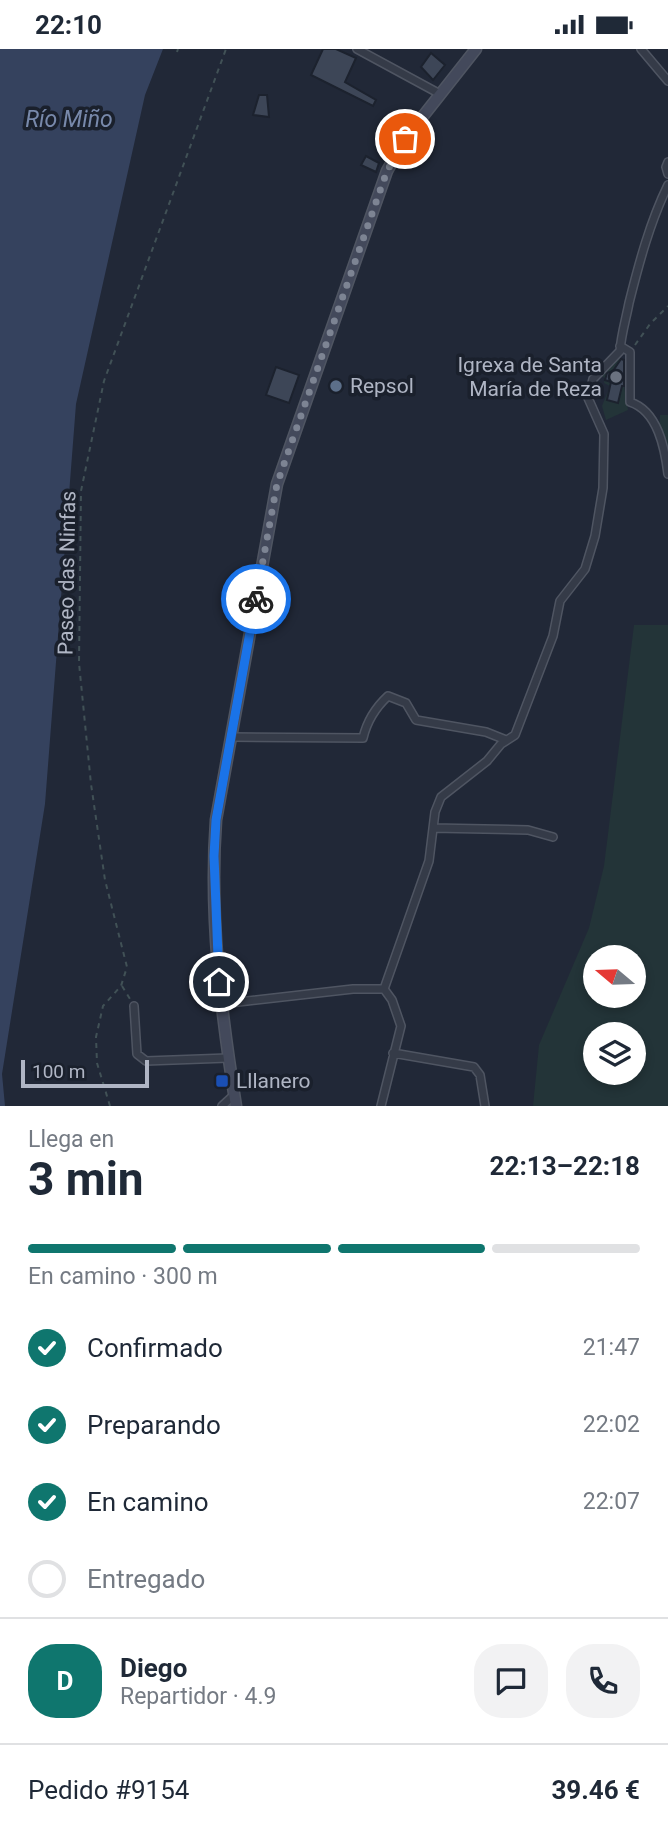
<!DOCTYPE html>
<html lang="es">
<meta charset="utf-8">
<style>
:root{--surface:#fff;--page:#f2f2f3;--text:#1f2937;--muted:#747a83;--line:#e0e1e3;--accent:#0f766e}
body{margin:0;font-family:Roboto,sans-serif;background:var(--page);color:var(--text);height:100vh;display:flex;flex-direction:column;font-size:26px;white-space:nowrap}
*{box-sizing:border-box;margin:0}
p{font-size:23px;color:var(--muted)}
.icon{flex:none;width:38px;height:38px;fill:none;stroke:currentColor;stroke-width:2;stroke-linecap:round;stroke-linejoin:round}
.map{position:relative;height:1057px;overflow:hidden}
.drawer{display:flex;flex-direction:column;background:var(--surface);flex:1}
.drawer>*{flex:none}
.needle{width:46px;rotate:289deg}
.tools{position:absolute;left:583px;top:896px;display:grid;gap:14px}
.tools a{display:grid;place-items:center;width:63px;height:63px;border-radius:50%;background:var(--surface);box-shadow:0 4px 10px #0003;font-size:35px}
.scale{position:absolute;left:21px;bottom:18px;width:128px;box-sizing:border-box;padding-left:7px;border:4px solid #afb5c4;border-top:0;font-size:19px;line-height:24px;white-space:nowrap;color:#afb5c4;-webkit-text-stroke:5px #1a202c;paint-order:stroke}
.pin{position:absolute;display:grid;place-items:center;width:60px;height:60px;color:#fff;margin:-30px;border:4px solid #fff;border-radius:50%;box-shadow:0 2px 7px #0007}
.courier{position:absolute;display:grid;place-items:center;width:70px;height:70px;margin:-35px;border:5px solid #1a73e8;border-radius:50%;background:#fff;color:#222;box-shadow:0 2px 9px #0007}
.head em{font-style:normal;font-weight:700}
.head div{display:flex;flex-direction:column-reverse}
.head{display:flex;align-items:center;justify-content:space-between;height:119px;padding:0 28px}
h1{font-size:46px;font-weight:700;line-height:52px}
.bar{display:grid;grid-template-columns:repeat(4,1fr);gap:10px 7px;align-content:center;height:84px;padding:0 28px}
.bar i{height:9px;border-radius:5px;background:var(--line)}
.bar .current{background:var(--accent)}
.bar p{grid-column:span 4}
.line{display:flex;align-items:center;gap:18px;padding:0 28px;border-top:2px solid var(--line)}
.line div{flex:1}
.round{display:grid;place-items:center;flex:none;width:74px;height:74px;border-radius:28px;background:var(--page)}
ol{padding:0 28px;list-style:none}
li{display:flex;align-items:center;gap:21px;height:77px}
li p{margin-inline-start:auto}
li .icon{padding:7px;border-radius:50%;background:var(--accent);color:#fff;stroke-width:4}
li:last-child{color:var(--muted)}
li i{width:38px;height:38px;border:4px solid var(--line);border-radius:50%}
.status{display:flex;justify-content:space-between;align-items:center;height:49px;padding:0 35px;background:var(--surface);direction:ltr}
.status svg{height:19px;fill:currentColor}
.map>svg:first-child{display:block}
.green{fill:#233438;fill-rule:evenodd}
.water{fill:#35425e}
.building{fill:#3d4657;stroke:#1c222e;stroke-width:2}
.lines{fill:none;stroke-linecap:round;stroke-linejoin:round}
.minor-casing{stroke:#4f5562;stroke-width:10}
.secondary-casing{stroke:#4f5562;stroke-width:13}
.path{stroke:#415156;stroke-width:2;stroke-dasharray:5 5;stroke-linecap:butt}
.minor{stroke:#353b48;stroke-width:7}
.secondary{stroke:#43495b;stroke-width:10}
.done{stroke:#7d8493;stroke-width:7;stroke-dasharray:0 12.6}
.route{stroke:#1a73e8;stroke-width:9}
.worship-dot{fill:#6b7280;stroke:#1a202c;stroke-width:2.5}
.service-dot{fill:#5c6f8a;stroke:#1a202c;stroke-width:2.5}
.transit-dot{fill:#1a4fb4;stroke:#1a202c;stroke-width:2.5}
.labels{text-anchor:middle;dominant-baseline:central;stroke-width:7;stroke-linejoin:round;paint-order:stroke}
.poi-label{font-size:21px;fill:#afb5c4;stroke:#1a202c;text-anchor:start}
.street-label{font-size:21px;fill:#afb5c4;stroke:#1a202c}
.water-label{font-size:23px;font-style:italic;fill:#7889ab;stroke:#1a202c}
</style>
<div class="status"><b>22:10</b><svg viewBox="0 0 49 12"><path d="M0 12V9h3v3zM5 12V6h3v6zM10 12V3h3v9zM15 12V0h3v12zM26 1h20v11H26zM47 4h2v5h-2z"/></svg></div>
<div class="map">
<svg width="668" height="1057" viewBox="0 0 668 1057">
<rect width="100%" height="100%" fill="#212837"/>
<!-- green -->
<path class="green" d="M616 309 628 312 624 337 628 361 606 371 602 357 610 337 604 334 605 329 601 327Z
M660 366H668V399L659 380Z
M634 576H668V1057H533L539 996 589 879 604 817ZM634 908V947H595V908ZM634 985V1024H595V985Z"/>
<!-- water -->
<path class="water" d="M0 0H163L145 46 76 355 45 755 2 1025 5 1057H0Z"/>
<!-- building -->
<path class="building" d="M323 0H336L356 9 345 33 376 51 373 57 311 26Z
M431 4 445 16 433 31 421 18Z
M259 46H267L269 68 253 66Z
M366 107 379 114 376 123 361 116Z
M621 310 624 311V337H622L618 354 607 351 611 333 605 331 607 324 613 322Z
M276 318 299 326 289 354 266 346Z"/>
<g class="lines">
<!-- minor casing -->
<g class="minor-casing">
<path id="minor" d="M357 0 440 45
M641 0 668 32
M668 113 666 118 668 125
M620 297 630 303V353C658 362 665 400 668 425
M231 688 363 689C367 672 375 659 388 647L406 654 416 671 486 683 506 691
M433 779 528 781 553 788
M384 940 429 812 435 763 441 748 487 712 501 695 515 686 553 587 560 552 585 520 595 487 603 439 604 385 588 349 593 330 620 302C621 286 626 270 629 254 639 214 650 173 668 136
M221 955 353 940H384L392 951 401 977 381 1057
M134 957 137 1005 146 1012 228 1009
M393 1004 474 1018 480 1026 485 1057
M222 1057 234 1046"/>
</g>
<!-- secondary casing -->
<g class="secondary-casing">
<path id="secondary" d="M236 1057C221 963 209 867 216 771L277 435 387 122 405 90 476 0"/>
</g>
<!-- path -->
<path class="path" d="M177 3 178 0
M635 296 650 275 668 257
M122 937 130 950
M110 1057 97 1014 96 988 103 957 121 937 127 918 105 831 91 735 79 614 81 442 104 332 226 0"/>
<!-- minor -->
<use href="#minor" class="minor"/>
<!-- secondary -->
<use href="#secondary" class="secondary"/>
</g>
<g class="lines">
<!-- done -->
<path class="done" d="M256 550 277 435 387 122 405 90"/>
<!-- route -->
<path class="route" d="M219 933 214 807 216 771 256 550"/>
</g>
<!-- markers -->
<circle class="worship-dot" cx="616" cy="328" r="7"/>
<circle class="service-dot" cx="336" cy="337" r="7"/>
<rect class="transit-dot" x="215" y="1025" width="14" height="14" rx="3.5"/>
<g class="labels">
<!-- poi labels -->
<g class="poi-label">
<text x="602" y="316" text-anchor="end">Igrexa de Santa<tspan x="602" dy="24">María de Reza</tspan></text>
<text x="350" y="337">Repsol</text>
<text x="236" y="1032">Lllanero</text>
</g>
<!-- street labels -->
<g class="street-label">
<text transform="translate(67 524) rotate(-89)">Paseo das Ninfas</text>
</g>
<!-- water labels -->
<g class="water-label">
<text x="69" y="70">Río Miño</text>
</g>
</g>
</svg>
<div class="tools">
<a><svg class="needle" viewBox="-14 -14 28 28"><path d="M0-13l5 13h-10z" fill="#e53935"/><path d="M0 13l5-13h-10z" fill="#747a83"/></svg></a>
<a><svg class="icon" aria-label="layers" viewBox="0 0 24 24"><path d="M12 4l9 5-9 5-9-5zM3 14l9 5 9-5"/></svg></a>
</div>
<div class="scale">100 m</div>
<div class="pin" style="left:405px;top:90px;background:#ea580c"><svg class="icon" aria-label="bag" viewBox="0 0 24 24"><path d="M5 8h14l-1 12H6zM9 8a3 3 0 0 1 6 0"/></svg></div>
<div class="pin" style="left:219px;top:933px;background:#1f2937"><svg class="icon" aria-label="home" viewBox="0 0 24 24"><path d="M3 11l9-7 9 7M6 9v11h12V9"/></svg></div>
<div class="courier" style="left:256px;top:550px"><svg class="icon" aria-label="bike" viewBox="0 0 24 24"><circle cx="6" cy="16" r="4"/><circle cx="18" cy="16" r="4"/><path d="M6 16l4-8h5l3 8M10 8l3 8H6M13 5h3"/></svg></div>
</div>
<section class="drawer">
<div class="head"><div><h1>3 min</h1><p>Llega en</p></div><em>22:13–22:18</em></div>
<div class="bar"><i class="current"></i><i class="current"></i><i class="current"></i><i></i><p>En camino · 300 m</p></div>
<ol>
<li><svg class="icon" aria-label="check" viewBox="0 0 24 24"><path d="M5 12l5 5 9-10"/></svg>Confirmado<p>21:47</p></li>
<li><svg class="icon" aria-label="check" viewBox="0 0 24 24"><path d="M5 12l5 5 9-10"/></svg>Preparando<p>22:02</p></li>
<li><svg class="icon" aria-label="check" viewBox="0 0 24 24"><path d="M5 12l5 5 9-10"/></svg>En camino<p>22:07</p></li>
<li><i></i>Entregado</li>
</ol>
<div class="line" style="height:126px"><b class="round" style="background:var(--accent);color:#fff">D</b><div><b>Diego</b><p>Repartidor · 4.9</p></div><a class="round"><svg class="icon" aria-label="chat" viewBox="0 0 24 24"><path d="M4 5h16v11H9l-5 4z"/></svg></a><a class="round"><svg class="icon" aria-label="phone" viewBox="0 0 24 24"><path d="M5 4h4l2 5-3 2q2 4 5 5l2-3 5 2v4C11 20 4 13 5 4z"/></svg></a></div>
<div class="line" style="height:91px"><div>Pedido #9154</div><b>39.46 €</b></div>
</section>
